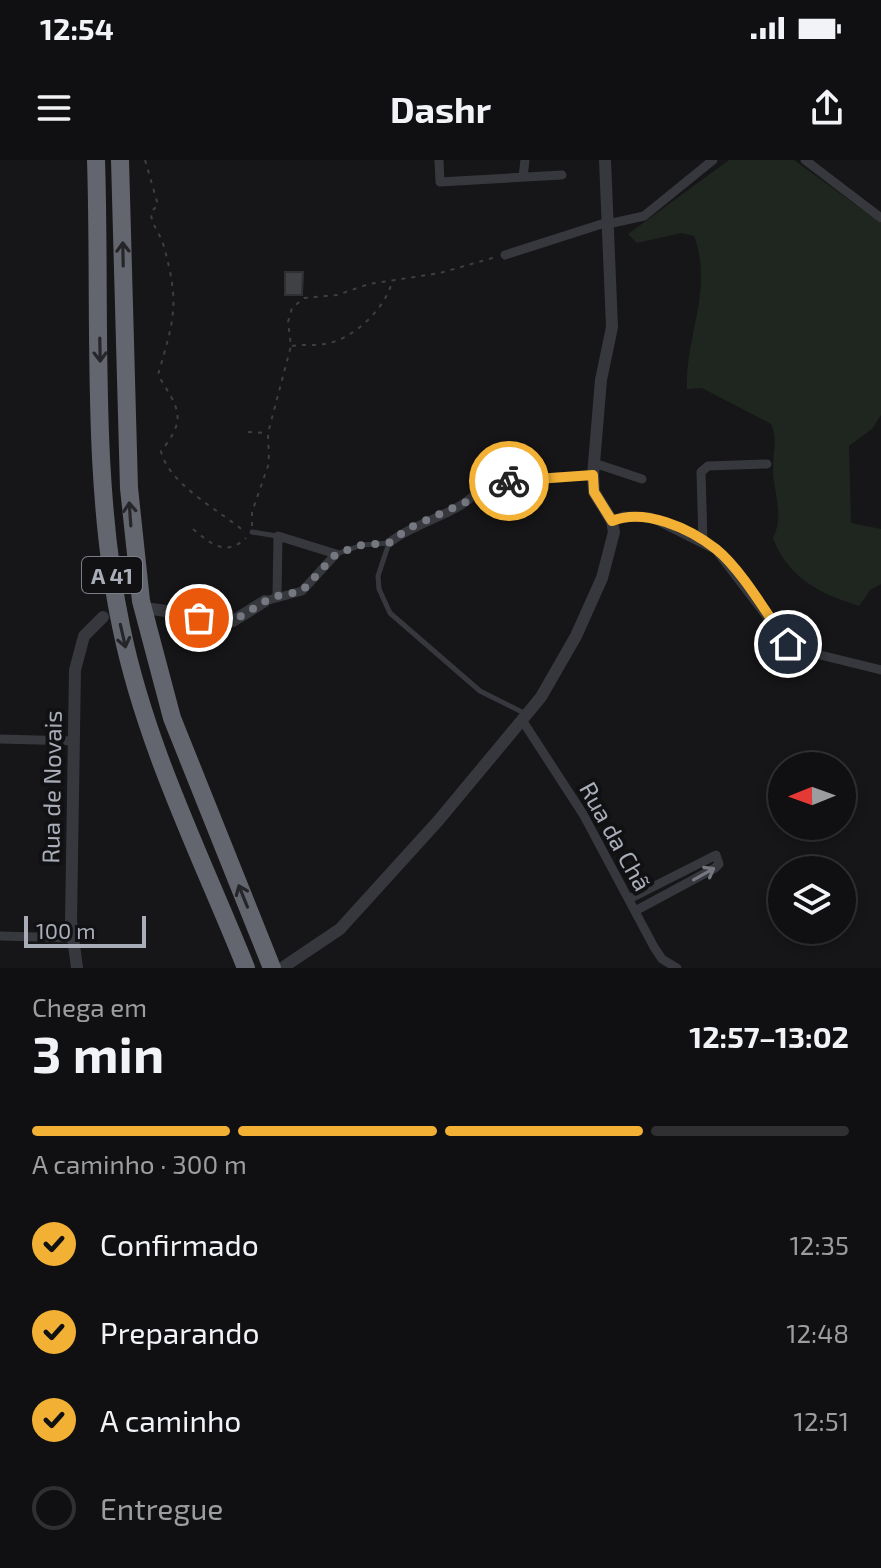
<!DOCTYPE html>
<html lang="pt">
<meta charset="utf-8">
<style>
:root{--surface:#101012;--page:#19191b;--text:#f1f3f6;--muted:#9c9d9f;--line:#303032;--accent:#f2b134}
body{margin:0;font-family:"Exo 2",sans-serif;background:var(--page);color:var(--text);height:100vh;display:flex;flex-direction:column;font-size:30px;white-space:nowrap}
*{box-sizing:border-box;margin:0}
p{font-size:26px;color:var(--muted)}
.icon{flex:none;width:44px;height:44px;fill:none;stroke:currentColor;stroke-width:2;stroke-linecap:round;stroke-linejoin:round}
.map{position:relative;height:808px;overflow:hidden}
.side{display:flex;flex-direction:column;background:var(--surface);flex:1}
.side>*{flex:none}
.needle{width:52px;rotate:269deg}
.tools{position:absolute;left:768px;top:592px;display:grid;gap:16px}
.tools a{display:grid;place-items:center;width:88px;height:88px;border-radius:50%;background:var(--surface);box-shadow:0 4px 12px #0003,0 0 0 2px var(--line);font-size:40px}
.scale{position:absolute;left:24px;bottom:20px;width:122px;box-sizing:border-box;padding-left:8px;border:4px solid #a8adb8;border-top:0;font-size:22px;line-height:28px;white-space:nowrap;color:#a8adb8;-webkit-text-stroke:6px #111113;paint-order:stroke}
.pin{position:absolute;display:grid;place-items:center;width:68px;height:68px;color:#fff;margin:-34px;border:4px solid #fff;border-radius:50%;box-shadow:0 2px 8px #0007}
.courier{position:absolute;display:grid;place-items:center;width:80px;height:80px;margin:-40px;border:6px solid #f2b134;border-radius:50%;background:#fff;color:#222;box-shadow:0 2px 10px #0007}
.headline em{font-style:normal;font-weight:700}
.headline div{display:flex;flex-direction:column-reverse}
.headline{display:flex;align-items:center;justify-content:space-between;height:136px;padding:0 32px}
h1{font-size:52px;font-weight:700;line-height:60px}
.bar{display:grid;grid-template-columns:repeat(4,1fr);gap:12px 8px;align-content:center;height:96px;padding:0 32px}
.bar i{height:10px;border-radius:6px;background:var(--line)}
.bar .active{background:var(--accent)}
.bar p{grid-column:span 4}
ol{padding:0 32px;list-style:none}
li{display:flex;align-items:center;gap:24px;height:88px}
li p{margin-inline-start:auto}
li .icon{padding:8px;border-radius:50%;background:var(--accent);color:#111;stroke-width:4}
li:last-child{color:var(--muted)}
li i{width:44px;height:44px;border:4px solid var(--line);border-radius:50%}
.status{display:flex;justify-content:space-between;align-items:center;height:56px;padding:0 40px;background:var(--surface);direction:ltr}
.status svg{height:22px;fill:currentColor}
header{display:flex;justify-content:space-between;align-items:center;height:104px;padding:0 32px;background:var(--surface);font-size:36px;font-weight:700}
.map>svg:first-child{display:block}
.green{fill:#1e261f}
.building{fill:#404145;stroke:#303034;stroke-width:2}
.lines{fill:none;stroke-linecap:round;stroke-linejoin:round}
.path{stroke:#3d3f44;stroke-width:2;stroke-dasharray:4 6;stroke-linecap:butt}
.service{stroke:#37383d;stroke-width:5}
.minor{stroke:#37383d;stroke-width:9}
.tertiary{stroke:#37383d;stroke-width:12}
.motorway{stroke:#63666e;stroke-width:18}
.oneway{stroke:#26262a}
.oneway2{stroke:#757881}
.done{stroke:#757880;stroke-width:8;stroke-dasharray:0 14.4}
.route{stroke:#f2b134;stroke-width:10}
.labels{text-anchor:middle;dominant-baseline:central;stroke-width:8;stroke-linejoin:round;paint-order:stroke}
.shield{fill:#111113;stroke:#7b7e86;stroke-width:2}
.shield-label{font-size:22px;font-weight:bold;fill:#a8adb8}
.street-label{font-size:24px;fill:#a8adb8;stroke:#111113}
</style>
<div class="status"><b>12:54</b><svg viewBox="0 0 49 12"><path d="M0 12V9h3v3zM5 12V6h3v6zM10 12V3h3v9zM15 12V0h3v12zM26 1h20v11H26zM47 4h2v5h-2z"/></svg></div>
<header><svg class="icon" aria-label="menu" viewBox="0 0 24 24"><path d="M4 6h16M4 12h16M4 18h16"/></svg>Dashr<svg class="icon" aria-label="share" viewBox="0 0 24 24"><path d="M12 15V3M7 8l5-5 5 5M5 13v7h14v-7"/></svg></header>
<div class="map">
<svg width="881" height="808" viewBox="0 0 881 808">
<rect width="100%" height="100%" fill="#161618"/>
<!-- green -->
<path class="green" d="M729 0H794L881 63V255L872 269 849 286 851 363 881 369V424L870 430 859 446C819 433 789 419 773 378 785 355 773 332 773 308 773 292 778 279 771 264L702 228 687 229C685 176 714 129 694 76L681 73 637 83 628 74Z"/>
<!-- building -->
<path class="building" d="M285 112H303L302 135H285Z"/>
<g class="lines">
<!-- path -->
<path class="path" d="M145 0 158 45 151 52C151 65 161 74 164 87 180 145 174 159 158 215 177 247 189 257 161 291 168 324 219 350 245 372
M292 186C302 184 314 186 324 184 353 180 385 149 392 122
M248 272 266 273
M252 366V352L269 303 268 273 291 186 288 162 292 148 304 138 337 135 369 124 440 113 496 97
M193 369C211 384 226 397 246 378"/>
<!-- service -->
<path class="service" d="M252 372 277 376
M336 394 362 385 389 383 378 416 379 429 390 453 480 531 526 554"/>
<!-- minor -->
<path class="minor" d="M439 0 440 22 562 15
M805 0 881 58
M523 17 525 0
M608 64 644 56 713 0
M505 95 608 62
M594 303 642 319
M612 361 624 356 650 357 716 390 788 484 808 492 881 510
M703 382 701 312 708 306 767 304
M389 383C413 362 467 352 480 327L522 319 593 315
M265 441 302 431 336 394 278 376 277 436
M522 560 583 654 654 787 662 799 677 808
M0 579 74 581
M629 739 716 695 719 704 715 708 635 751
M0 776 73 778"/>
<!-- tertiary -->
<path class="tertiary" d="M152 449 233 461 265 441
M285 806 340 769 438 661 522 560 541 537 576 476 602 418 614 372 612 361 594 332 593 315 601 220 612 167 605 0
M77 808 71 761 75 510 84 476 103 457"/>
<!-- motorway -->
<path class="motorway" d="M96 0C101 151 90 318 121 466 145 585 201 696 246 808
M120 0 129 328 141 441 172 558 272 808"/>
</g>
<!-- one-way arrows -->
<defs><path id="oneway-shaft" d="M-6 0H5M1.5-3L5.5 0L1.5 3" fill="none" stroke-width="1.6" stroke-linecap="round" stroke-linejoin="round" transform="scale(2)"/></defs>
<g class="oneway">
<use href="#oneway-shaft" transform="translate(123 94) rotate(-91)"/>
<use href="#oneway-shaft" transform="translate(100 190) rotate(89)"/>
<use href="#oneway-shaft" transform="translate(130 354) rotate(-94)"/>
<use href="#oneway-shaft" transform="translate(123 476) rotate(77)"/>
<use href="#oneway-shaft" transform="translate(243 736) rotate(-112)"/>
</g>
<use class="oneway2" href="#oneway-shaft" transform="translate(704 714) rotate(-29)"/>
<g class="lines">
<!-- done -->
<path class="done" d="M199 458 233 461 272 437 302 431 336 394 362 385 389 383 409 368 475 338 480 327 509 321"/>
<!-- route -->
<path class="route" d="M509 321 593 315 594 332 612 361C645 348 689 368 716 389 742 410 768 456 788 484"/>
</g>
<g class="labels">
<!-- shield labels -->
<rect class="shield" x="82" y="397" width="60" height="36" rx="6"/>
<g class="shield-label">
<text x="112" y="415">A 41</text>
</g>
<!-- street labels -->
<g class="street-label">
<text transform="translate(51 627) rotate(-89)">Rua de Novais</text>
<text transform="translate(616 676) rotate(61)">Rua da Chã</text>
</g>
</g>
</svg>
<div class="tools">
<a><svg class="needle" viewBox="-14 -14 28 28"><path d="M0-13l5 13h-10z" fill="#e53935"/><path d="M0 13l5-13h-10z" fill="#9c9d9f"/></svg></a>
<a><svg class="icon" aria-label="layers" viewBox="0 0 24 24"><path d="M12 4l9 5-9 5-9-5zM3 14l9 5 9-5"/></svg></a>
</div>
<div class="scale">100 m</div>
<div class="pin" style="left:199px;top:458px;background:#ea580c"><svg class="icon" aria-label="bag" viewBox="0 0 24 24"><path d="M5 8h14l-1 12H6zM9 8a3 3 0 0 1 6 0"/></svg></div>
<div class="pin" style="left:788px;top:484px;background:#1f2937"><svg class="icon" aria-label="home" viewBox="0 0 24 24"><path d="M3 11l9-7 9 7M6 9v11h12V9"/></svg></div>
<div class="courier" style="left:509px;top:321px"><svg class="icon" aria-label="bike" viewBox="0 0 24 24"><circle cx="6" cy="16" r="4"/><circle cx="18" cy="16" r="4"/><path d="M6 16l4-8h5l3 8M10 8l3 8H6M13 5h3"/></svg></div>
</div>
<section class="side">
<div class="headline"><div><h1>3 min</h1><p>Chega em</p></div><em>12:57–13:02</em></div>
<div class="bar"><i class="active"></i><i class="active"></i><i class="active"></i><i></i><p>A caminho · 300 m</p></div>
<ol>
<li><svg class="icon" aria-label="check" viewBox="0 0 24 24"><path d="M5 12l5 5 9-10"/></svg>Confirmado<p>12:35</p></li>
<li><svg class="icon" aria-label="check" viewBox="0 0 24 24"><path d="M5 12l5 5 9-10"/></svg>Preparando<p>12:48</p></li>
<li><svg class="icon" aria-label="check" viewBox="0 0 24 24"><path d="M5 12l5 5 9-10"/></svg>A caminho<p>12:51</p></li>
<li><i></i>Entregue</li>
</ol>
</section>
